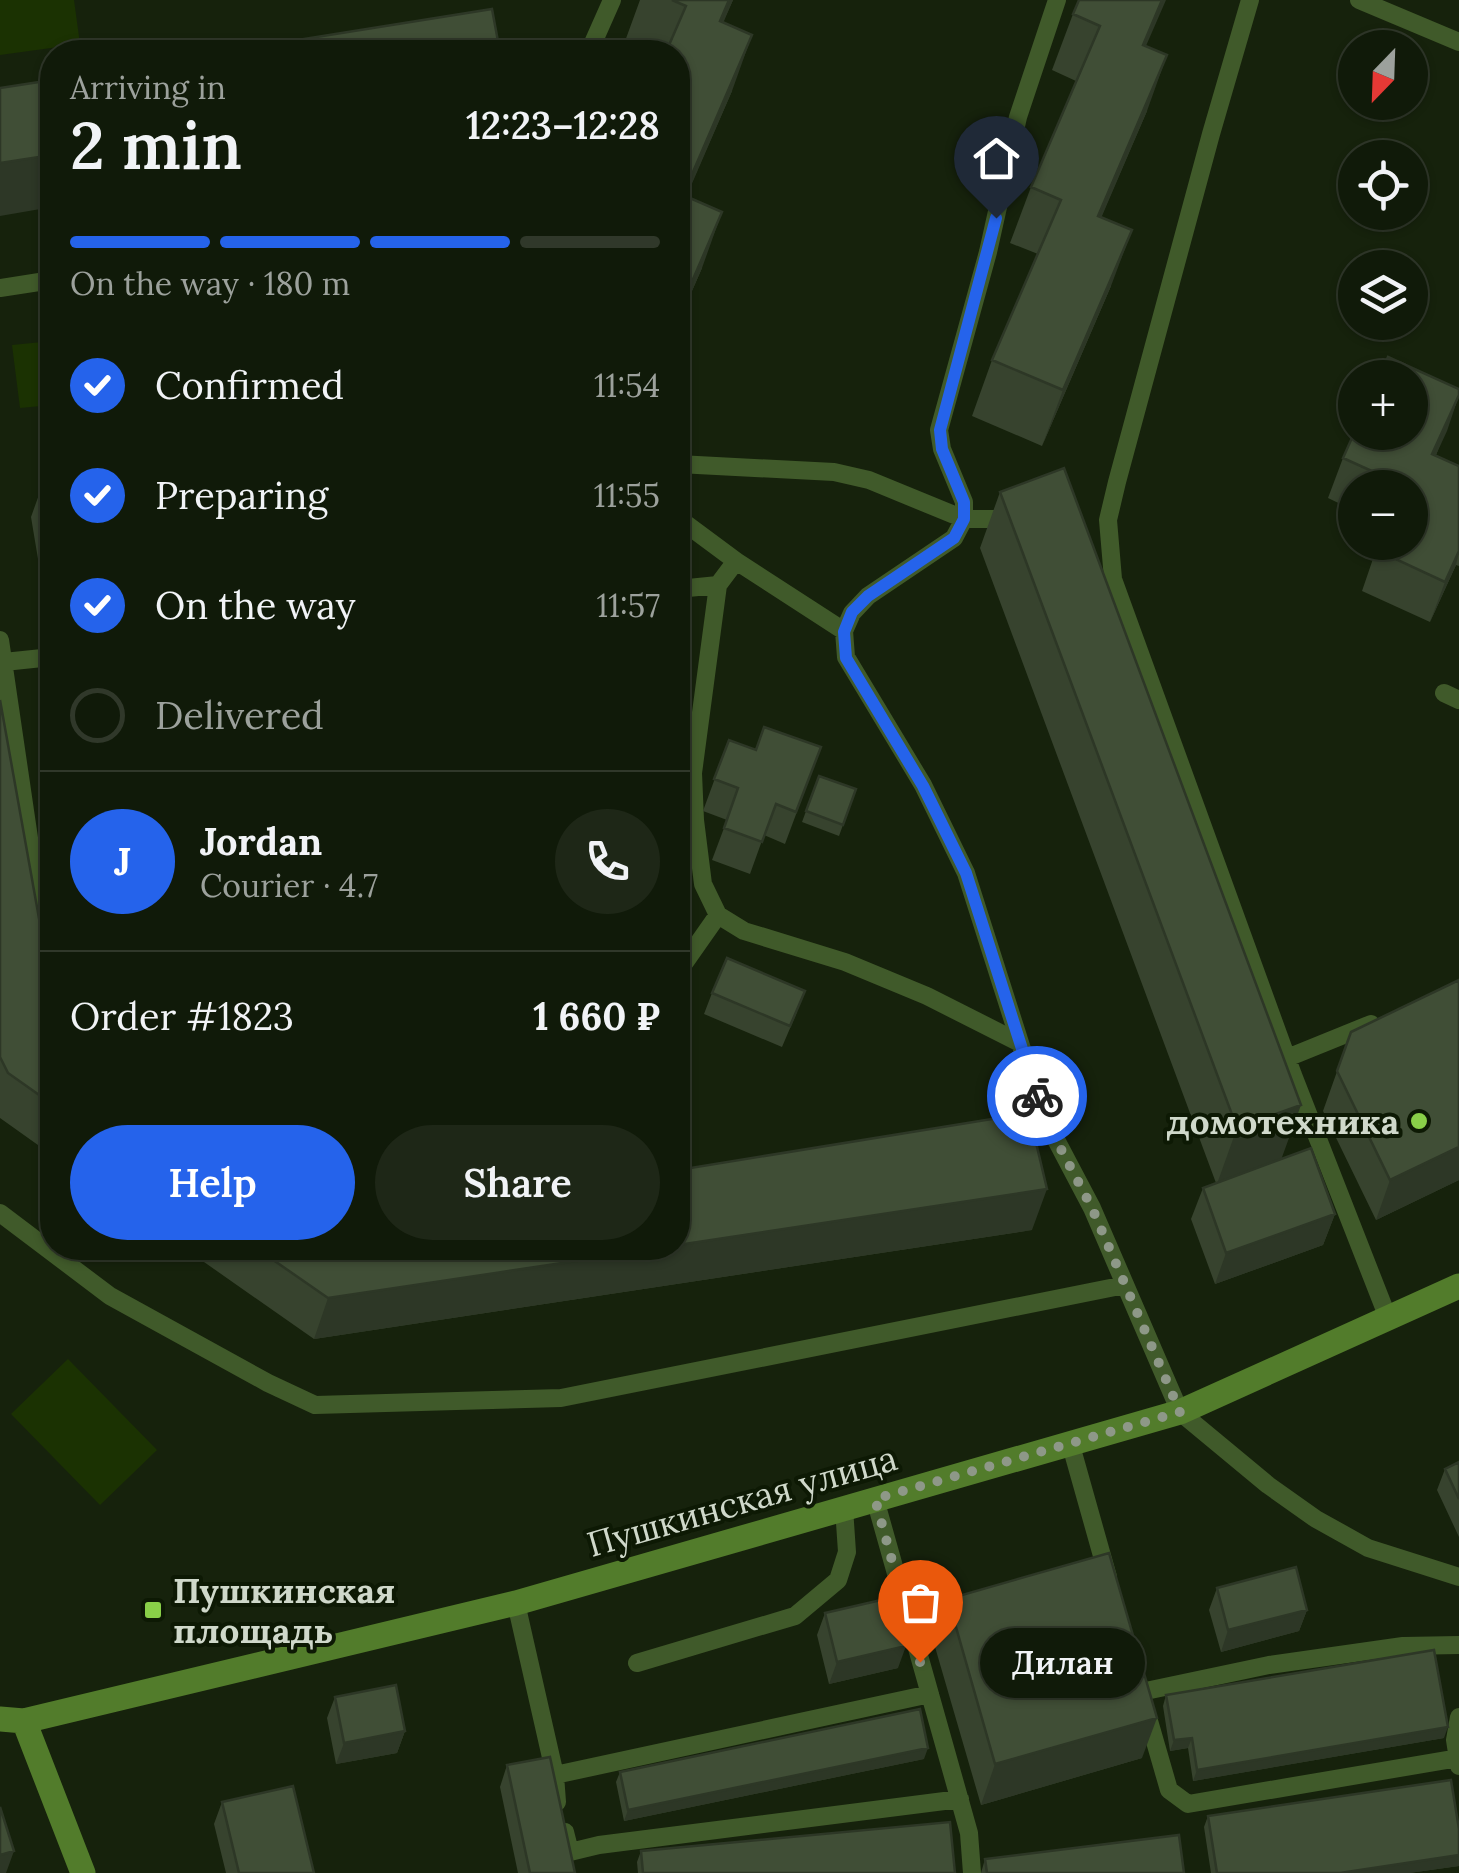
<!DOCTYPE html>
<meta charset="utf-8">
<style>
:root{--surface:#101a09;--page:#1e2717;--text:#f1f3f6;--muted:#9ca19c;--line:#30382a;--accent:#2563eb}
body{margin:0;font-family:Lora,serif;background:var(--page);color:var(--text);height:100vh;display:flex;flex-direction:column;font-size:38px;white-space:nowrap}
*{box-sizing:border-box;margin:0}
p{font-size:32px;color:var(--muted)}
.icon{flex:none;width:55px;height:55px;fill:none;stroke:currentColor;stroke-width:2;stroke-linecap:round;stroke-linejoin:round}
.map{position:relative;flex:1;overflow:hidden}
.drawer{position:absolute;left:40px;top:40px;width:650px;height:1220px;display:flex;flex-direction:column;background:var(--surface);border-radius:40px;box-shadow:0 2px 8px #0004,0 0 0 2px var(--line)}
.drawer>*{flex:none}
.needle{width:65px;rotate:203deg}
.fabs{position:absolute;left:1338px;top:30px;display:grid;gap:20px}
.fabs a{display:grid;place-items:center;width:90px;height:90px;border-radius:50%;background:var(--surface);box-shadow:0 2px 8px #0004,0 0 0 2px var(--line);font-size:50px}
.pin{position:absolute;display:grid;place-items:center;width:85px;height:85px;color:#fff;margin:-102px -42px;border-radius:50% 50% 50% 0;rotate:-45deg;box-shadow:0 0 10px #0007}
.pin .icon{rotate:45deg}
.courier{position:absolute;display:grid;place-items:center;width:100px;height:100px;margin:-50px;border:8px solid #2563eb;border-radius:50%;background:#fff;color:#222;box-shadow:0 2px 12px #0007}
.bubble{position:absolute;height:70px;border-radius:35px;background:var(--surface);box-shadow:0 2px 8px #0004,0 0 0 2px var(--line);font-size:32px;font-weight:600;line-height:70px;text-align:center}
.summary em{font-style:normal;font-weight:600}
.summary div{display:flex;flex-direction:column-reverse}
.summary{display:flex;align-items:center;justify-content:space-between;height:170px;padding:0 30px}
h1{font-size:65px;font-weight:600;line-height:75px}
.bar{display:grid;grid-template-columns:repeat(4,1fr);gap:15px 10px;align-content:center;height:120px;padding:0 30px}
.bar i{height:12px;border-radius:8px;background:var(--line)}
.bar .selected{background:var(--accent)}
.bar p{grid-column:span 4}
.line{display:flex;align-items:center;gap:25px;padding:0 30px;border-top:2px solid var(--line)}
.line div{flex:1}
.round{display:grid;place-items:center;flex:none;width:105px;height:105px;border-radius:52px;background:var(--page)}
ol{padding:0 30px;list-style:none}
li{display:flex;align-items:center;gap:30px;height:110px}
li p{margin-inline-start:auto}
li .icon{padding:10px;border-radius:50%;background:var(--accent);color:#fff;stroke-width:4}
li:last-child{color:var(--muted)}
li i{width:55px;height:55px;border:5px solid var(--line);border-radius:50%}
.button{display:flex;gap:20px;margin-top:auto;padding:20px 30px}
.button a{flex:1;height:115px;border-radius:60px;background:var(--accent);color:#fff;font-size:40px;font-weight:600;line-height:115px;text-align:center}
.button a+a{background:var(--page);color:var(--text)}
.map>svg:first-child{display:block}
.green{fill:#1b3202}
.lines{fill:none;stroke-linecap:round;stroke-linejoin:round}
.lane{stroke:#405a2a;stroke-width:18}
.secondary{stroke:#527c2b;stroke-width:25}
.wall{fill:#37432e}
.shaded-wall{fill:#2d3726}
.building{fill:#404e36;stroke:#2d3726;stroke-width:2.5}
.done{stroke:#8e9888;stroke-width:10;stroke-dasharray:0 18}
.route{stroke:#2563eb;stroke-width:12}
.poi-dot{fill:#89cf48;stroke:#0d1904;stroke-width:4}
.labels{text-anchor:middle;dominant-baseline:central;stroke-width:8;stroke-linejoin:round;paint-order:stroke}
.poi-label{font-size:35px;font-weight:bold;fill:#cfd8ca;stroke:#0d1904;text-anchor:end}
.street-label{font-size:35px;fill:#cfd8ca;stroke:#0d1904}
</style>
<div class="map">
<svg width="1459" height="1873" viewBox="0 0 1459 1873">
<rect width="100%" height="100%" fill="#16220c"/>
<!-- green -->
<path class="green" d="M0 0H74L80 44 0 55Z
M52 341V405L20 408 12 345Z
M68 1359 157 1450 100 1505 11 1414Z"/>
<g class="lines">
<!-- lane -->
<path class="lane" d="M1057 0 1018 117 988 252 939 430 942 449 964 502V519L954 538 868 596 852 613 844 631 846 657 923 785 966 873 1043 1115 1092 1208 1180 1412 1268 1485 1316 1519 1368 1548 1459 1577
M1250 0 1211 134 1117 482 1108 520 1113 579 1293 1075 1388 1318
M1359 0 1459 42
M589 52 612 0
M0 288 52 280
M678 464 834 472 869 480 964 519H1013
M678 518 736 561 844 631
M678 589 718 585
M0 640 52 995
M4 662 52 657
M1444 693 1459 700
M718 915 703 884 695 820 693 773 718 585 736 561
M678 972 718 915 744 931 845 962 927 996 1020 1043
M1287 1058 1371 1024
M0 1213 110 1296 268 1383 315 1405 561 1398 1125 1285
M1070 1442 1108 1577
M875 1499 969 1833 972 1873
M516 1603 555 1775 557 1802
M637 1663 795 1616 838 1580 847 1552 844 1508
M1141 1692 1269 1665 1403 1646 1459 1645
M1145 1707 1169 1790 1188 1804 1458 1758
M1459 1766 1455 1740 1459 1717
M555 1775 930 1694
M565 1832 570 1852 599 1845 960 1799"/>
<!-- secondary -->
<path class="secondary" d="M0 1719 24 1721 516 1603 1180 1412 1459 1286
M24 1721 83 1873"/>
</g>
<!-- wall -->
<path class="wall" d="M640 0H733L723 22 732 91 686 196 702 268 678 323V52H644L624 44Z
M1073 14 1146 46 1147 111 1101 217 1111 286 1042 446 972 416 992 360 1038 254 1010 243 1031 187 1076 81 1052 70Z
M1459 396 1436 455 1459 466V566L1456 565 1430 622 1362 591 1376 550 1410 488H1355V511L1328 498 1343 458Z
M51 461 52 593 44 595 31 517Z
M1000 492 1281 1159 1335 1214 1323 1245 1215 1284 1191 1219 1203 1188 1216 1183 980 548Z
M0 700 44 1019 52 1025V1155L0 1118Z
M729 740 756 750 821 747 785 844 764 835 750 874 712 860 727 820 703 811Z
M819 776 856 789 839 836 802 822Z
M1459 980V1180L1376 1220 1323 1111 1351 1032Z
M712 993 797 1012 782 1047 704 1014Z
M1032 1230 314 1339 184 1248H678Z
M1459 1462V1537L1437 1490 1445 1469Z
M1217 1588 1307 1610 1299 1631 1221 1652 1209 1610Z
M948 1599 1142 1758 981 1805 933 1640Z
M825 1613 898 1668 829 1684 817 1635Z
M1166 1695 1444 1738 1193 1781 1188 1748 1170 1751 1163 1706Z
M335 1697 405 1731 397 1753 336 1764 327 1718Z
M924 1759 624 1821 616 1782 620 1772Z
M507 1765 575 1873H518L500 1787Z
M222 1802 314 1873H226L214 1824Z
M1208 1816 1459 1866 1409 1873H1211L1204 1827Z
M641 1851 955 1873H638L637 1862Z
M985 1859 1184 1873H981Z"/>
<!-- shaded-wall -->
<path class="shaded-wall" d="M729 0H733L700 77 720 21Z
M1162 0H1166L1122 101 1143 45Z
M752 35 732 91 678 216 683 195Z
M1167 55 1147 111 1078 272 1098 216Z
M52 155V207L0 216V163Z
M722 212 702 268 678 323V314Z
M1132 230 1111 286 1042 446 1063 390Z
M1459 395 1447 431 1418 494 1432 454Z
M1459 551 1456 565 1430 622 1445 582Z
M52 570V593L44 595Z
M1301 1105 1281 1160 1217 1184 1237 1128Z
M1459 1147V1180L1376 1220 1390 1180Z
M1047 1189 1032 1230 314 1339 328 1298 663 1248H678V1245Z
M1335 1214 1323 1245 1215 1284 1226 1253Z
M1307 1610 1299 1631 1221 1652 1228 1630Z
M906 1646 898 1668 829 1684 837 1662Z
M1157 1718 1142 1758 981 1805 995 1764Z
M1448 1727 1444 1738 1193 1781 1197 1770Z
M405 1731 397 1753 336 1764 344 1743Z
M1192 1738 1188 1748 1170 1751 1174 1740Z
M928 1748 924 1759 624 1821 628 1810Z
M14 1851 6 1873H0V1855Z
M1459 1855V1866L1409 1873H1340Z"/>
<!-- building -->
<path class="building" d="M672 0H729L720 21 752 35 683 195 722 212 678 314V52H666L686 6Z
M1079 0H1162L1143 45 1167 55 1098 216 1132 230 1063 390 992 360 1061 200 1031 187 1100 26 1073 14Z
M492 9 500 52H222Z
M52 80V155L0 163V88Z
M1388 357 1459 389V395L1432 454 1459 466V551L1445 582 1376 550 1380 542H1410V488H1405V486L1343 458 1355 431V432H1410V378H1379Z
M1064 468 1301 1105 1237 1128 1000 492Z
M0 700 52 991V994L41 1018 52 1025V1104L8 1073 0 1057Z
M764 727 821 747 796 812 776 804 762 842 724 828 738 788 714 779 729 740 756 750Z
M819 776 856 789 843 825 806 811Z
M727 958 805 991 790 1026 712 993Z
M1459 980V1147L1390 1180 1337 1071 1351 1032Z
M1029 1113 1047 1189 678 1245V1170Z
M1311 1148 1335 1214 1226 1253 1203 1188Z
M256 1248H663L328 1298Z
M1459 1462V1499L1445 1469Z
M1109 1553 1157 1718 995 1764 948 1599Z
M1296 1567 1307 1610 1228 1630 1217 1588Z
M894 1597 906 1646 837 1662 825 1613Z
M1434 1650 1448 1727 1197 1770 1192 1738 1174 1740 1166 1695Z
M396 1685 405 1731 344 1743 335 1697Z
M920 1709 928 1748 628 1810 620 1772Z
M550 1757 575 1873H530L507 1765Z
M1451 1780 1459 1829V1855L1340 1873H1217L1208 1816Z
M293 1786 314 1873H239L222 1802Z
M0 1807 14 1851 0 1855Z
M950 1822 955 1873H643L641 1851Z
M1179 1835 1184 1873H987L985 1859Z"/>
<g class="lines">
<!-- done -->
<path class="done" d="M920 1662 875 1499 1180 1412 1092 1208 1043 1115 1037 1096"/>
<!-- route -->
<path class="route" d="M996 218 940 430 942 449 964 502V519L954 538 868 596 852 612 844 632 846 658 923 786 966 873 1037 1096"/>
</g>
<!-- markers -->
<g class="poi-dot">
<circle cx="1419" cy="1121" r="10"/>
<rect x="143" y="1600" width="20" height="20" rx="5"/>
</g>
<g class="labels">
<!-- poi labels -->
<g class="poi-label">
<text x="1399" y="1121">домотехника</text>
<text x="173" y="1590" text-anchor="start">Пушкинская<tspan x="173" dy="40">площадь</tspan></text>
</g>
<!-- street labels -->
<g class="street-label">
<text transform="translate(742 1501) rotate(-16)">Пушкинская улица</text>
</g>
</g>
</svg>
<div class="fabs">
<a><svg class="needle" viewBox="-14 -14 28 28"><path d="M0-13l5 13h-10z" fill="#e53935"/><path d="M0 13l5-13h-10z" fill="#9ca19c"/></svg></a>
<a><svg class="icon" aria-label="locate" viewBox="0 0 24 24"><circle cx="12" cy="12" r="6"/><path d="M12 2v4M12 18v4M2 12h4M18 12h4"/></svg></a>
<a><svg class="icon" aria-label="layers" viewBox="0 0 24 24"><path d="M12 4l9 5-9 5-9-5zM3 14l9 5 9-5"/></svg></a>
<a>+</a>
<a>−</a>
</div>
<div class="pin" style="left:920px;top:1662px;background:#ea580c"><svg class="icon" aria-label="bag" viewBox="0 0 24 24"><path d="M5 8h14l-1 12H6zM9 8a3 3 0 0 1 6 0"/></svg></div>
<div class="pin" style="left:996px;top:218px;background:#1f2937"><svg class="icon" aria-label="home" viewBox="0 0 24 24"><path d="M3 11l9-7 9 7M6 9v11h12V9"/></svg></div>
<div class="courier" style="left:1037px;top:1096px"><svg class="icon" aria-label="bike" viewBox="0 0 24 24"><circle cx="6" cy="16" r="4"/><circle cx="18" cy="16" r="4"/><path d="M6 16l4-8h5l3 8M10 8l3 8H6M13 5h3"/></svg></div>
<div class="bubble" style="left:980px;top:1628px;width:165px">Дилан</div>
<section class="drawer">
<div class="summary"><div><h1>2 min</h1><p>Arriving in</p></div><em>12:23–12:28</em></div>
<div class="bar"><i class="selected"></i><i class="selected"></i><i class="selected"></i><i></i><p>On the way · 180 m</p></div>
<ol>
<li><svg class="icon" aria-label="check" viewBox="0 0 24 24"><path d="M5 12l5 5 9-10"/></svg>Confirmed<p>11:54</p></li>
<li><svg class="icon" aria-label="check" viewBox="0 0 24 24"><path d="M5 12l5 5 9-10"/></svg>Preparing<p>11:55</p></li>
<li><svg class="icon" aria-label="check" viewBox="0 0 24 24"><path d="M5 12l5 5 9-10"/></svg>On the way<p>11:57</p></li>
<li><i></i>Delivered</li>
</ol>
<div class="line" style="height:180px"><b class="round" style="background:var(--accent);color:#fff">J</b><div><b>Jordan</b><p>Courier · 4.7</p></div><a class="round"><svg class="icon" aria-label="phone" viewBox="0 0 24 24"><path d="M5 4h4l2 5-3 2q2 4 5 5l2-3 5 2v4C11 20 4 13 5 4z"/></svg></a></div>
<div class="line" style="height:130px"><div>Order #1823</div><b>1 660 ₽</b></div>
<div class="button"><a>Help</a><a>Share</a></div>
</section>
</div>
